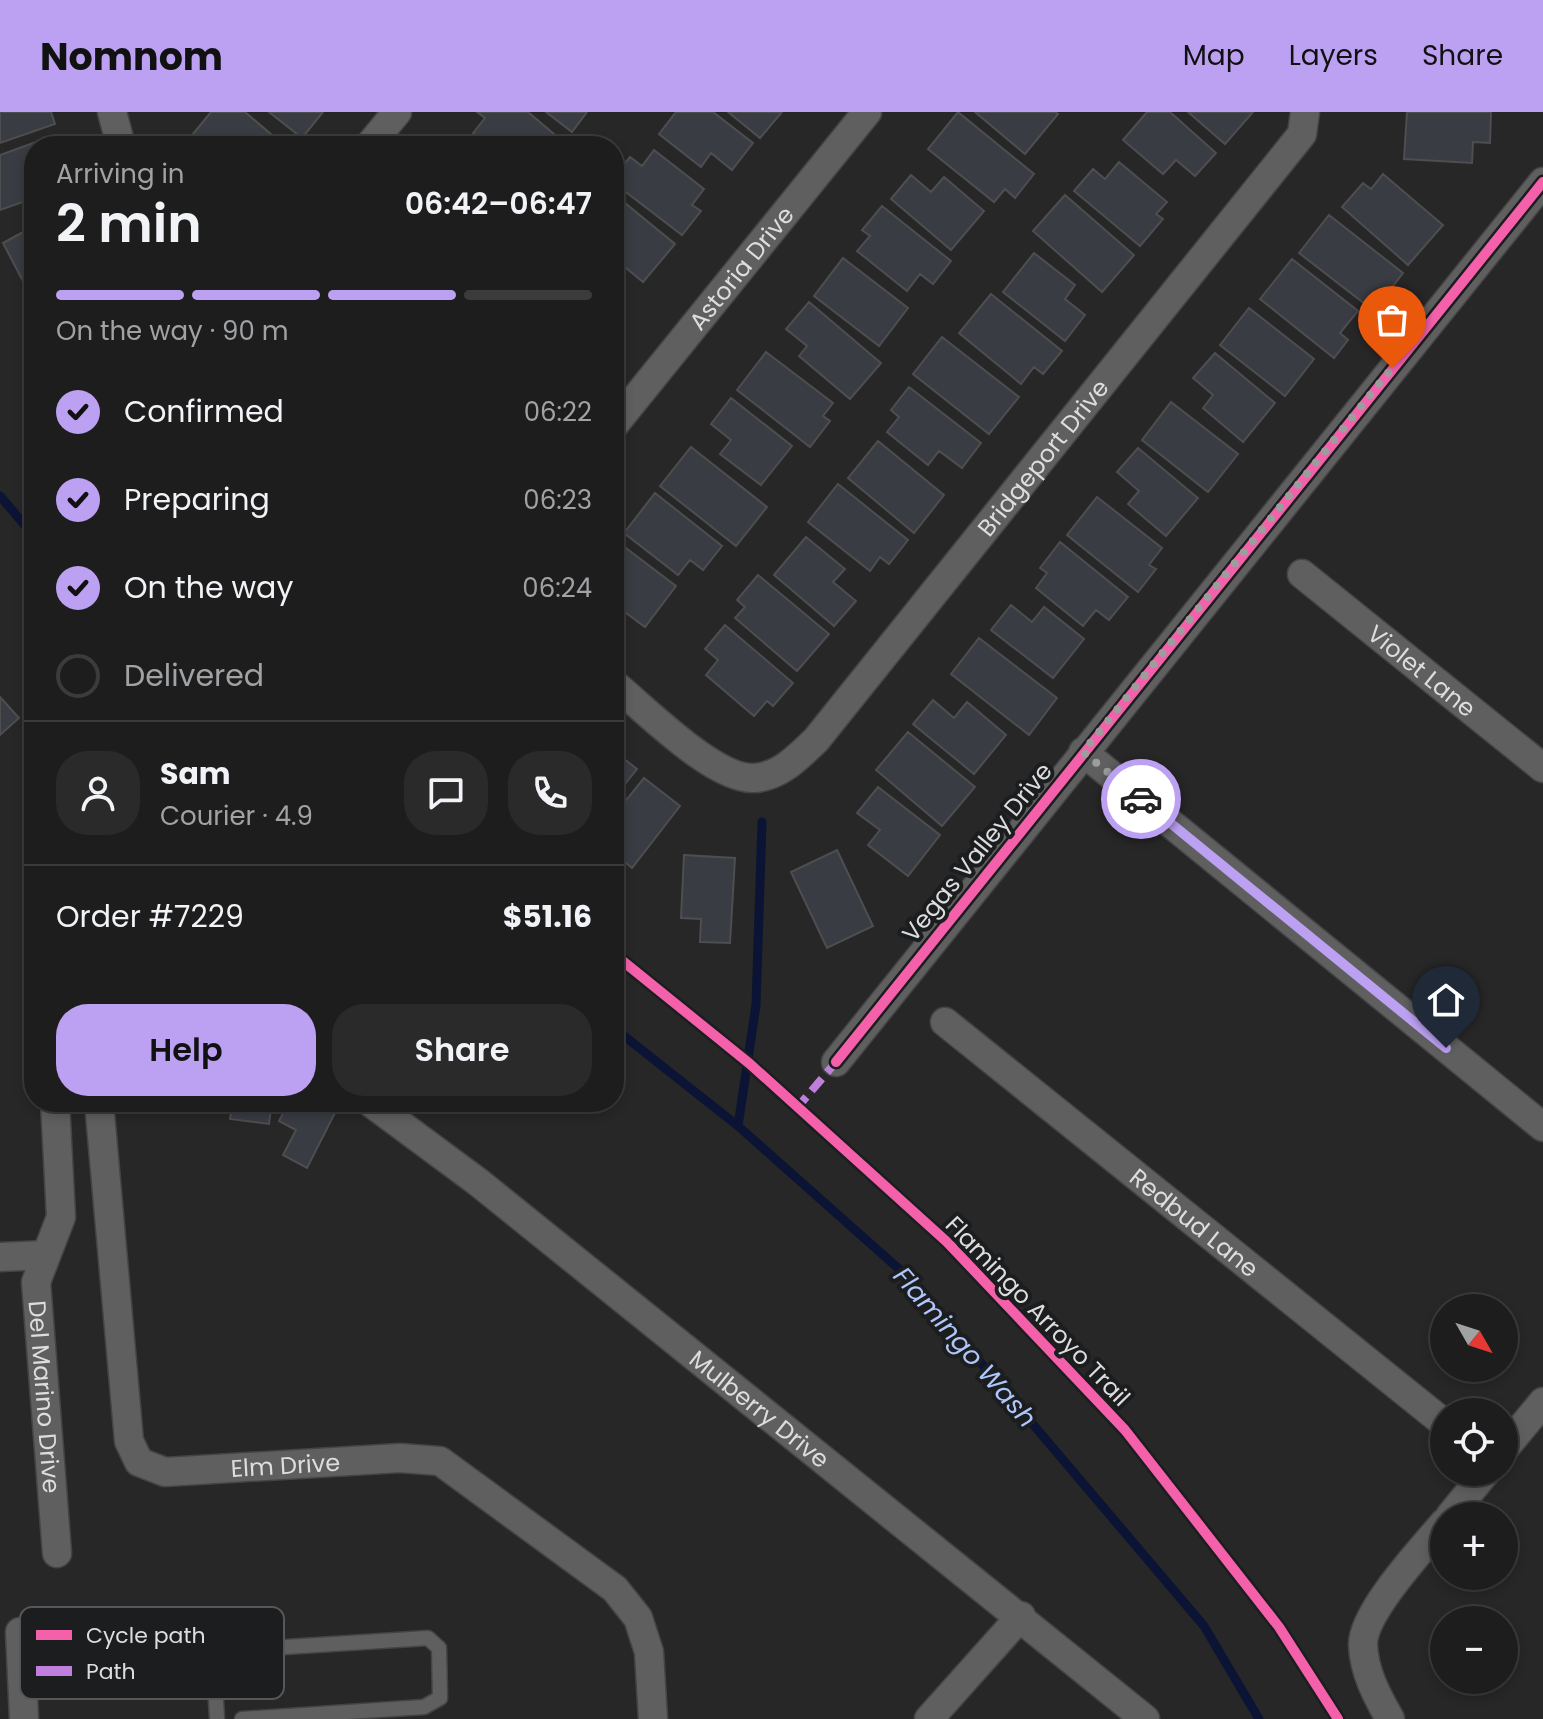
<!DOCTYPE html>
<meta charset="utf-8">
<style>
:root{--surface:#1d1d1e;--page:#2a2a2b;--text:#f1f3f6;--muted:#a0a2a4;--line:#3b3b3c;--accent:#bca0f2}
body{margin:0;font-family:Poppins,sans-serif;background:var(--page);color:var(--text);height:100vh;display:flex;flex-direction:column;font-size:30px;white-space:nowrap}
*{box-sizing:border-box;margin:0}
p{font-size:26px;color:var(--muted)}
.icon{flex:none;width:44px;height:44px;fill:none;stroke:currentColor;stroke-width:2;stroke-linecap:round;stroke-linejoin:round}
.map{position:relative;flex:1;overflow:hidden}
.details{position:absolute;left:24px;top:24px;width:600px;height:976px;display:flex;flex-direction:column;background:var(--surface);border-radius:32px;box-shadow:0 4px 12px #0003,0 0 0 2px var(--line)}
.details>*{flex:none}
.needle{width:52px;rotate:129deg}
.fabs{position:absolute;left:1430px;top:1182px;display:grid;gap:16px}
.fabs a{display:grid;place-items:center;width:88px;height:88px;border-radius:50%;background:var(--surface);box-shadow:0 4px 12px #0003,0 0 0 2px var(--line);font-size:40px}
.pin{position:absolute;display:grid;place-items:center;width:68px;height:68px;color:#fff;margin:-82px -34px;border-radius:50% 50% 50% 0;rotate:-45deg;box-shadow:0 0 8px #0007}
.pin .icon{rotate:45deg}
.courier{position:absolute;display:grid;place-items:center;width:80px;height:80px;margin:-40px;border:6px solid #bca0f2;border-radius:50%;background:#fff;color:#222;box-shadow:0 2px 10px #0007}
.summary em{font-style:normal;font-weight:600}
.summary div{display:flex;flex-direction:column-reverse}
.summary{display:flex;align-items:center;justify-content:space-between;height:136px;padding:0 32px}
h1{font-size:52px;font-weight:600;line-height:60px}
.bar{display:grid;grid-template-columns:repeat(4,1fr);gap:12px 8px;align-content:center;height:96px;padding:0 32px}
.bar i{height:10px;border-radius:6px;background:var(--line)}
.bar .active{background:var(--accent)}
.bar p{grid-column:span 4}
.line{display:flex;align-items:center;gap:20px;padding:0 32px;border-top:2px solid var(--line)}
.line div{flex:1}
.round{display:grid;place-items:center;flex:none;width:84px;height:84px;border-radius:32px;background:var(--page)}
ol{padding:0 32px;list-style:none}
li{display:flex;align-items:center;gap:24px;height:88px}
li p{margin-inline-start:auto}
li .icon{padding:8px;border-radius:50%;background:var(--accent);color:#111;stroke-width:4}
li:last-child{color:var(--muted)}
li i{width:44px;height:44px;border:4px solid var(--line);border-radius:50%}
.button{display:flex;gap:16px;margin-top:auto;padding:16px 32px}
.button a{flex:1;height:92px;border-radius:32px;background:var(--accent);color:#111;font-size:32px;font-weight:600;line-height:92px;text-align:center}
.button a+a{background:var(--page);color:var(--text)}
header{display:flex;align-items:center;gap:48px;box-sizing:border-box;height:112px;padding:0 40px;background:var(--accent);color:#111}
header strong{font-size:38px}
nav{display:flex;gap:44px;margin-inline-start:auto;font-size:28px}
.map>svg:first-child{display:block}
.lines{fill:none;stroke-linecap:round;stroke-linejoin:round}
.stream{stroke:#0b1434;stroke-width:9}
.building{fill:#393c43;stroke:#4e4e50;stroke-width:2}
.lane-casing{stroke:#444445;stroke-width:17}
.street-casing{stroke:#444445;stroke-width:31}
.lane{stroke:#5f5f5f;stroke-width:14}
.street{stroke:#5f5f5f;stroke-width:28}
.quiet{stroke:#c07fdc;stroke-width:8;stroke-dasharray:16 8;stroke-linecap:butt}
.cycleway-casing{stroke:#1c1d1f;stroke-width:15}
.cycleway{stroke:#f560ab;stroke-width:10}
.done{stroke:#9d9d9e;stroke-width:8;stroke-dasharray:0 14.4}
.route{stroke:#bca0f2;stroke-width:10}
.labels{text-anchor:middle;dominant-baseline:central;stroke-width:8;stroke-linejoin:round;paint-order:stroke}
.street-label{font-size:24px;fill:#dcddde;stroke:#1c1d1f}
.water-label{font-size:26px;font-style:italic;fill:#afc6fb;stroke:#1c1d1f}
.key{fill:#1c1d1f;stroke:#565758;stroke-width:2}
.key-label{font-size:22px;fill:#dcddde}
</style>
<header>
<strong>Nomnom</strong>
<nav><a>Map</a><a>Layers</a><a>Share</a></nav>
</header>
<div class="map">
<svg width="1543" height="1607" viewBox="0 0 1543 1607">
<rect width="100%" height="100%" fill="#272728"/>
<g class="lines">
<!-- stream -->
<path class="stream" d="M0 384 34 424
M614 916 738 1014 908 1165 1204 1514 1259 1607
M738 1014 756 893 762 710"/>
</g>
<!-- building -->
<path class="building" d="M0 0H51L55 12 0 31Z
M211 0H245L285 34H207L193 22Z
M269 0H323L302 26Z
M477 0H528L567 33 489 34 473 21 485 6Z
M546 0H587L572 20Z
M676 0H713L753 31 732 58 711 41 701 55 659 22Z
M728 0H782L760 26Z
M958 0 1034 62 1015 86 1005 77 994 90 928 37Z
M975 0H1055L1058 2 1025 42Z
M1147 0H1170L1216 41 1195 64 1176 48 1163 62 1123 28Z
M1188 0H1253L1225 32Z
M1407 0H1491L1490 31 1473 30 1472 51 1404 47Z
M55 23 59 34H34V86L0 98V43Z
M654 38 704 77 692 93 701 99 682 123 614 71V65L630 45 642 54Z
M1119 50 1167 90 1156 102 1163 107 1140 134 1074 79 1093 57 1105 67Z
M1383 62 1443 113 1408 153 1342 95 1363 71 1371 77Z
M911 63 931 80 944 65 984 99 951 138 891 87Z
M614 82 675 132 643 170 614 146Z
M1065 83 1134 143 1102 180 1033 119Z
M882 94 951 149 933 172 920 162 907 179 857 139 870 124 862 118Z
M1329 103 1403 161 1374 199 1299 141Z
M34 114V171L26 175 3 131Z
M1034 141 1075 173 1065 187 1085 203 1065 229 1003 180Z
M843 146 908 196 879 234 814 184Z
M1292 147 1358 199 1340 221 1348 228 1334 246 1260 187Z
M991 182 1062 239 1043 262 1034 255 1021 272 959 221Z
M809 190 881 251 850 287 799 244 807 234 786 217Z
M1249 196 1314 247 1285 284 1220 233Z
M942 225 1019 285 989 322 913 262Z
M766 240 833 291 823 304 830 309 810 335 737 278Z
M1215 241 1275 291 1243 330 1203 296 1213 283 1193 266Z
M909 275 981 331 962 356 939 339 928 353 887 320 899 305 891 298Z
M731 286 792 334 761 373 720 342 731 328 711 312Z
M1171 290 1238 342 1208 380 1142 328Z
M878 329 944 383 914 421 848 366Z
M691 335 767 395 736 434 660 374Z
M1138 336 1198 386 1166 424 1128 392 1139 379 1117 360Z
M838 372 908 428 889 452 880 445 870 459 808 410Z
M655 381 722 434 703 458 690 448 678 463 624 421Z
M1097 385 1162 436 1149 453 1156 457 1138 480 1067 423Z
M806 425 845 457 833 470 856 489 834 514 774 463Z
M614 427 676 474 645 515 614 492Z
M1060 430 1128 485 1109 508 1096 498 1083 514 1036 476 1047 461 1040 456Z
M758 463 829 522 797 559 735 506 745 495 737 488Z
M1011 493 1032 510 1044 495 1084 527 1053 566 991 518Z
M725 513 793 571 773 594 767 589 754 604 706 563 718 548 705 537Z
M979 526 1057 586 1029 623 951 562Z
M0 585 19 606 0 623Z
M933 588 954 606 967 590 1006 623 974 662 913 612Z
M908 620 975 675 942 714 876 658Z
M614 639 637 657 614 686Z
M644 666 680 694 632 756 614 741V703Z
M878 675 940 723 908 764 868 733 880 718 857 701Z
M837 738 873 814 827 836 791 760Z
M684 743 735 746 730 831 700 830 701 807 681 806Z
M233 990H272L269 1012 230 1007Z
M289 990 340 991 307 1056 283 1043 296 1018 279 1009Z"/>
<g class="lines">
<!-- lane casing -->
<g class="lane-casing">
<path id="lane" d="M217 1607C216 1574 208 1555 240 1538L428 1526 439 1536 440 1586 424 1595 242 1607"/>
</g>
<!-- street casing -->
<g class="street-casing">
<g id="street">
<path d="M112 0 121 34"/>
<path d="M369 34 397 0"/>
<path id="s1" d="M614 313 867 0"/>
<path id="s2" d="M1302 462 1543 656"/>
<path id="s3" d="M614 572C645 597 715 669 755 666 781 664 799 644 816 628L1302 22 1305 0"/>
<path d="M1083 640 1543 1015"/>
<path id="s4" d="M945 910 1444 1311"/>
<path d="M836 950 1543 70"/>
<path id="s5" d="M55 990 61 1105 36 1170 57 1441"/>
<path id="s6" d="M99 990 129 1329 139 1350 165 1360 400 1346 440 1349 615 1477 638 1506 649 1540 653 1607"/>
<path id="s7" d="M370 990 478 1070 1145 1607"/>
<path d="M0 1145 46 1143"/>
<path d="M1504 1337 1543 1290"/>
<path d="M1450 1404 1486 1360"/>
<path d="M20 1520 24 1607"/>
<path d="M929 1607 1021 1504"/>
<path d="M1390 1607C1377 1584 1364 1560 1363 1533 1362 1501 1423 1436 1444 1411"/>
</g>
</g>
<!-- lane -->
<use href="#lane" class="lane"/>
<!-- street -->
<use href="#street" class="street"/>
<!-- quiet -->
<path class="quiet" d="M796 997 836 950"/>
<!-- cycleway casing -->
<g class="cycleway-casing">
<path id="cycleway" d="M614 842 750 952 947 1130 1125 1318 1279 1515 1338 1607
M836 950 1543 70"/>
</g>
<!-- cycleway -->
<use href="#cycleway" class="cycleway"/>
</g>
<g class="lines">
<!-- done -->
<path class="done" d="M1141 687 1083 640 1392 256"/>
<!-- route -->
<path class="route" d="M1141 687 1446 936"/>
</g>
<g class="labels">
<!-- street labels -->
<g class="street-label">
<text stroke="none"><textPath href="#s1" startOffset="202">Astoria Drive</textPath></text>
<text stroke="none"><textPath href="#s3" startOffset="608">Bridgeport Drive</textPath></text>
<text stroke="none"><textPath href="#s2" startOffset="154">Violet Lane</textPath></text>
<text transform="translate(977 740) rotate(-51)">Vegas Valley Drive</text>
<text stroke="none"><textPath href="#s4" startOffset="320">Redbud Lane</textPath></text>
<text transform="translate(1038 1199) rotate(46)">Flamingo Arroyo Trail</text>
<text stroke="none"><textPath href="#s5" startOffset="300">Del Marino Drive</textPath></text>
<text stroke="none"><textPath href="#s7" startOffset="496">Mulberry Drive</textPath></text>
<text stroke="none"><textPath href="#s6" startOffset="512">Elm Drive</textPath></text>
</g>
<!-- water labels -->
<g class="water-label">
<text transform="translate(965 1235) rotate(49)">Flamingo Wash</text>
</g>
</g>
<!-- legend -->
<rect x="20" y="1495" width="264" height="92" rx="12" class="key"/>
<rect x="36" y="1518" width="36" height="10" fill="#f560ab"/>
<rect x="36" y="1554" width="36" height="10" fill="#c07fdc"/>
<g class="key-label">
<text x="86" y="1531">Cycle path</text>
<text x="86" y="1567">Path</text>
</g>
</svg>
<div class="fabs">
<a><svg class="needle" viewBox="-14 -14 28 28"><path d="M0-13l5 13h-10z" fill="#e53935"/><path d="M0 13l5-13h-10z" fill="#a0a2a4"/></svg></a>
<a><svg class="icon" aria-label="locate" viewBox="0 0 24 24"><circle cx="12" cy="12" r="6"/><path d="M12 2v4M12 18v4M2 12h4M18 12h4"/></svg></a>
<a>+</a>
<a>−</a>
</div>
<div class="pin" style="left:1392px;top:256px;background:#ea580c"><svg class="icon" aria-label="bag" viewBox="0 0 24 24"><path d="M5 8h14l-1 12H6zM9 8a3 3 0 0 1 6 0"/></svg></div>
<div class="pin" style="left:1446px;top:936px;background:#1f2937"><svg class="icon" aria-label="home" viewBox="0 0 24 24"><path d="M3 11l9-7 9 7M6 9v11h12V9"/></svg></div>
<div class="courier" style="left:1141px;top:687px"><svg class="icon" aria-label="car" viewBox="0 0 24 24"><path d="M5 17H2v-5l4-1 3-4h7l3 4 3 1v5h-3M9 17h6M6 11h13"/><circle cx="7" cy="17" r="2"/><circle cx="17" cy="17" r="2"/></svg></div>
<section class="details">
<div class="summary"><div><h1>2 min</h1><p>Arriving in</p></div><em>06:42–06:47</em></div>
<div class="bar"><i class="active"></i><i class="active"></i><i class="active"></i><i></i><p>On the way · 90 m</p></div>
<ol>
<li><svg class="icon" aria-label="check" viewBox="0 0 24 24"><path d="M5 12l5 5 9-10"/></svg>Confirmed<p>06:22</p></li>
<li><svg class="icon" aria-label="check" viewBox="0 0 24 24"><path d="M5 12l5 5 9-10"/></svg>Preparing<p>06:23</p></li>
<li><svg class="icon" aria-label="check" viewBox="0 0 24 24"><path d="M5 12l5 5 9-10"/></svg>On the way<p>06:24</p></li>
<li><i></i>Delivered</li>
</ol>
<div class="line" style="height:144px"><a class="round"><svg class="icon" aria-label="person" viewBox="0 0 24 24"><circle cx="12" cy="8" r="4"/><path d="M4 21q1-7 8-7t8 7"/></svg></a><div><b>Sam</b><p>Courier · 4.9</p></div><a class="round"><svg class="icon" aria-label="chat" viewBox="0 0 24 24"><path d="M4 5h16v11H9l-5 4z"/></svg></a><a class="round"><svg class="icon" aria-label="phone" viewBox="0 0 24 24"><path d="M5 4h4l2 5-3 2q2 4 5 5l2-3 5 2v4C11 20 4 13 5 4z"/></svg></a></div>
<div class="line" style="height:104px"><div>Order #7229</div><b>$51.16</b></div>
<div class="button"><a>Help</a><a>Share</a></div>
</section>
</div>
